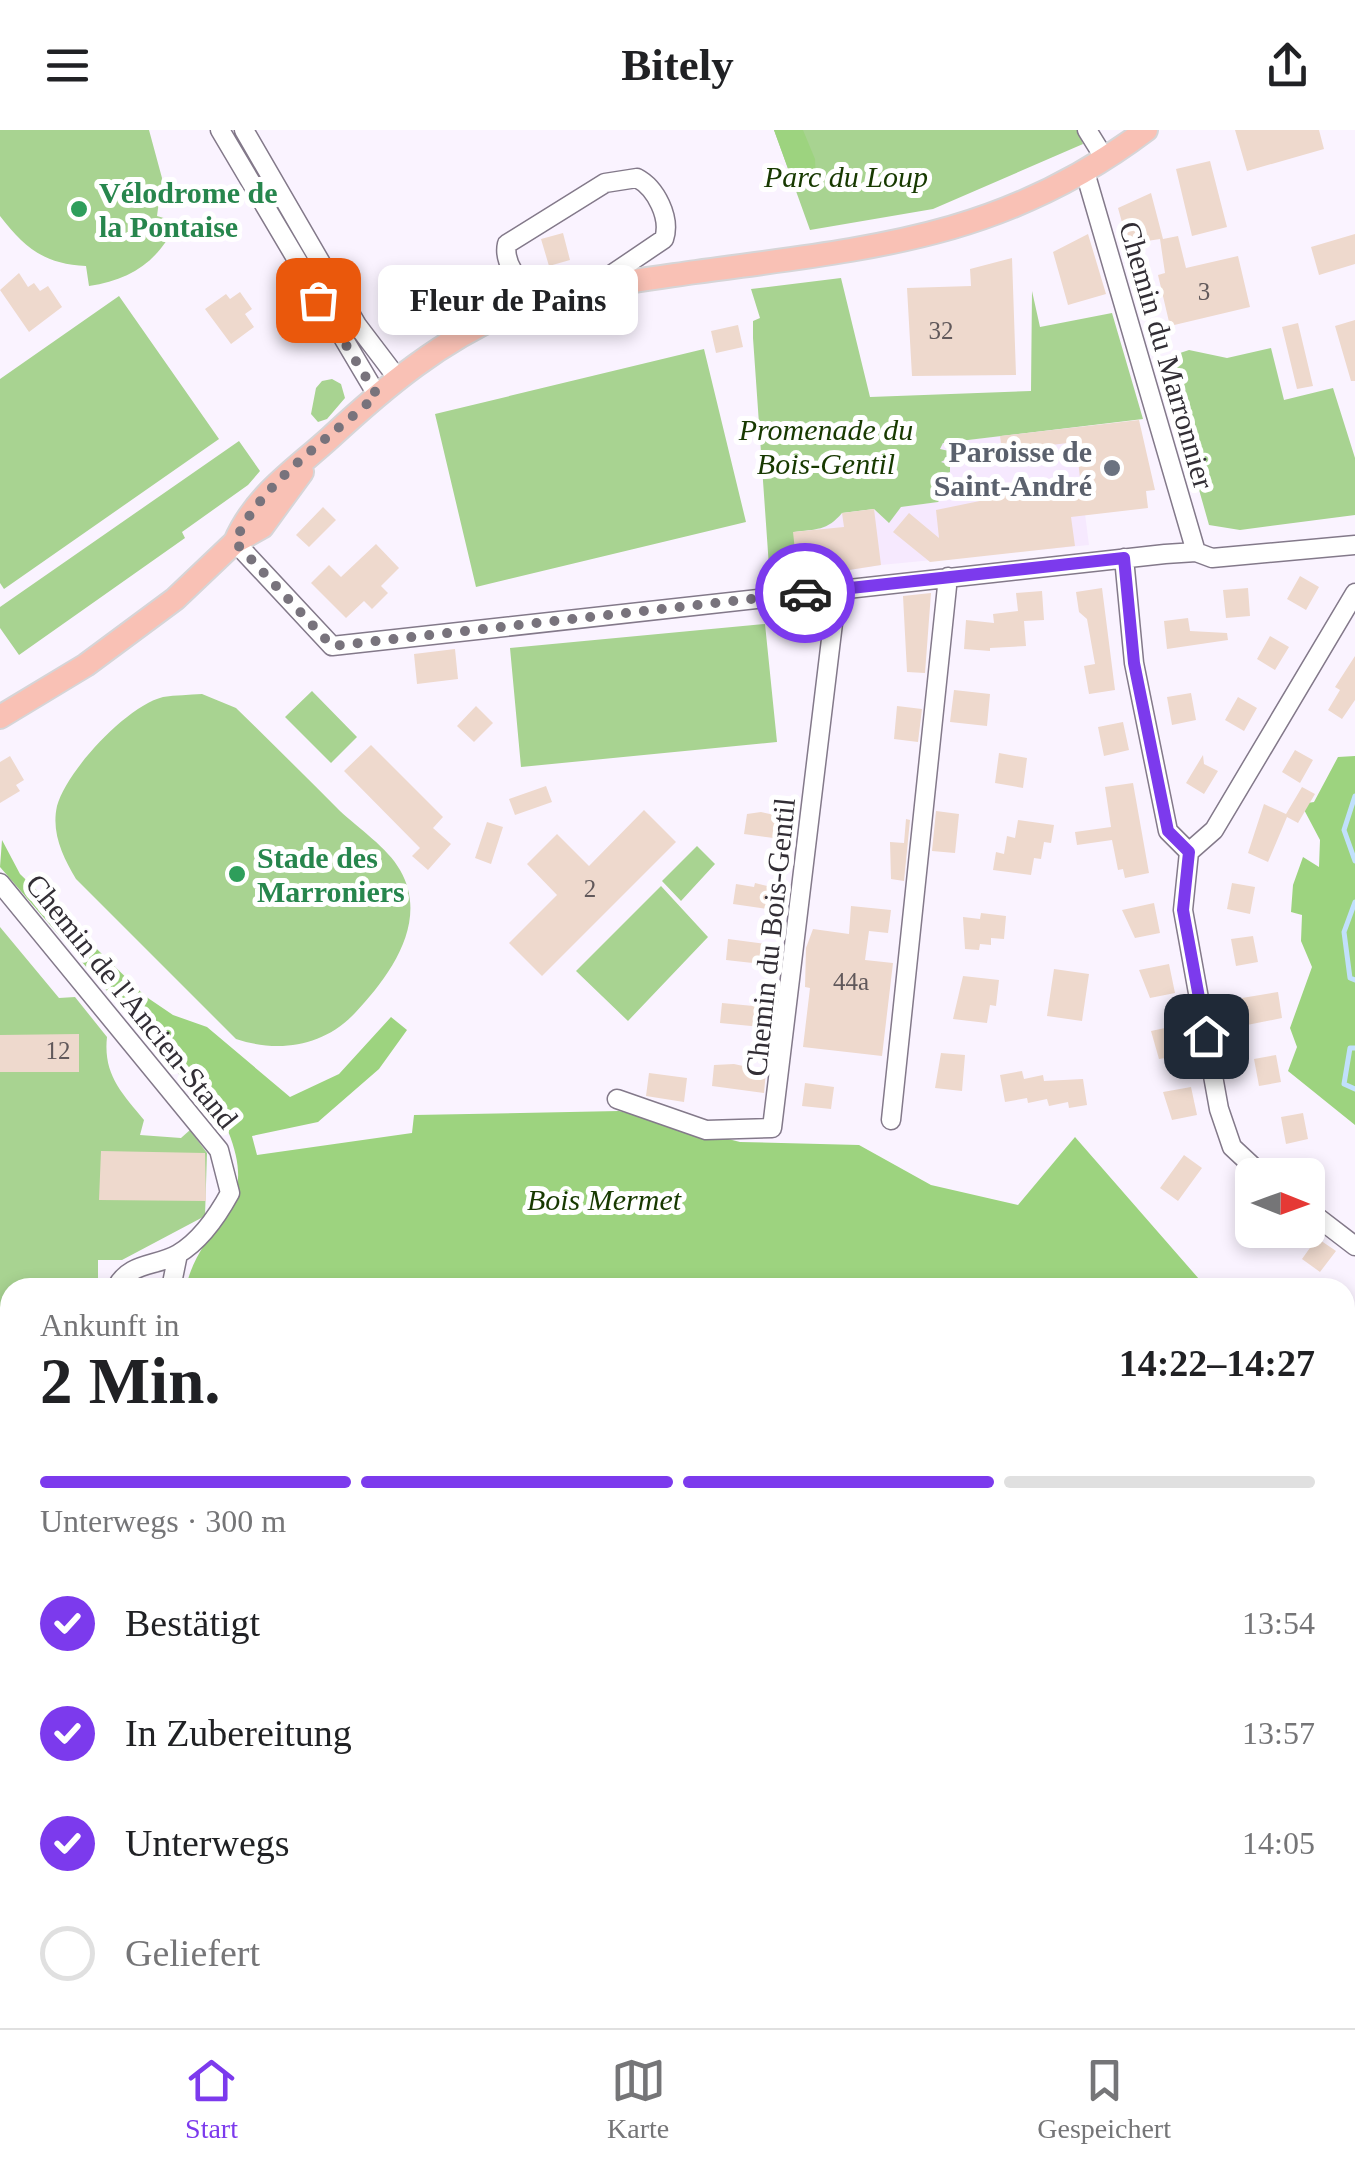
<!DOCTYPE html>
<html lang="de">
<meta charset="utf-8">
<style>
:root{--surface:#fff;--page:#f6f6f6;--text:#202124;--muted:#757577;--line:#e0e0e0;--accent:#7c3aed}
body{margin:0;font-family:"Times New Roman",serif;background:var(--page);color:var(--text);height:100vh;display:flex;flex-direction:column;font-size:38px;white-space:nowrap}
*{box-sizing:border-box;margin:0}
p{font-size:32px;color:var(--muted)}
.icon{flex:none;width:55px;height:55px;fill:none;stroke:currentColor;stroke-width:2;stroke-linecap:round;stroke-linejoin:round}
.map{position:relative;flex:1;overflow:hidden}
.panel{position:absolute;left:0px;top:1148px;width:1355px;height:752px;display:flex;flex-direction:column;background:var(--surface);border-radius:30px 30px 0 0;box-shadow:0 5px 15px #0003}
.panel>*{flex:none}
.needle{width:65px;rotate:91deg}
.controls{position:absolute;left:1235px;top:1028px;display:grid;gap:20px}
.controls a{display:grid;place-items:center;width:90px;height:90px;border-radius:15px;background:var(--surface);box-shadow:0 5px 15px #0003;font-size:50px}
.pin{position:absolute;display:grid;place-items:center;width:85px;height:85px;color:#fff;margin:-42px;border-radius:20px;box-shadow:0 5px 15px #0006}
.courier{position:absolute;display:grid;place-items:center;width:100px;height:100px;margin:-50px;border:8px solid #7c3aed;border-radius:50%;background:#fff;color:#222;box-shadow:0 2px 12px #0007}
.bubble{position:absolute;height:70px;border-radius:15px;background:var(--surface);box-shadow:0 5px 15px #0003;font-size:32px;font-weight:800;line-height:70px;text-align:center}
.summary em{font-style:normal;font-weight:800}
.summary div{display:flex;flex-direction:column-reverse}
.summary{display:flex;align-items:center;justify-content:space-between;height:170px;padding:0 40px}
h1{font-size:65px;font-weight:800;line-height:75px}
.bar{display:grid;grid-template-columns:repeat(4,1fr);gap:15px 10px;align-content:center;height:120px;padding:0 40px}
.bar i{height:12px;border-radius:8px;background:var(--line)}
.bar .on{background:var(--accent)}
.bar p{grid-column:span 4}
ol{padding:0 40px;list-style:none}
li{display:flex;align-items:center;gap:30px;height:110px}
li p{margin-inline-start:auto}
li .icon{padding:10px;border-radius:50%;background:var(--accent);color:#fff;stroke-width:4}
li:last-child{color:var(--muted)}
li i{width:55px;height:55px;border:5px solid var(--line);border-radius:50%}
header{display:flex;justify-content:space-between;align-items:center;height:130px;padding:0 40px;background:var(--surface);font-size:45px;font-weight:800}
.menu{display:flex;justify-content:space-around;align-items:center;height:140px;border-top:2px solid var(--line);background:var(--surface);font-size:28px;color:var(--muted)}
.menu a{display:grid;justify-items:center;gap:5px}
.menu .on{color:var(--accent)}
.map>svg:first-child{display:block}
.built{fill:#f6e9fe}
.green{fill:#a8d391}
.forest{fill:#9dd37f}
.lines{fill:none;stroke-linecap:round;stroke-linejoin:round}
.stream{stroke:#c1e0fc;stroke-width:5}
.building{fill:#eed9cd}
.minor-casing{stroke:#83798a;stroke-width:21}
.major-casing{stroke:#d6d5d7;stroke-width:26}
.minor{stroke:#fff;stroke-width:18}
.major{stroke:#f9c1b5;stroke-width:22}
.done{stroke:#78737c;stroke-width:10;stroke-dasharray:0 18}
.route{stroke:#7c3aed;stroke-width:12}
.leisure-dot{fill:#2e9e5b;stroke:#fff;stroke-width:4}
.worship-dot{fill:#6b7280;stroke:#fff;stroke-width:4}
.labels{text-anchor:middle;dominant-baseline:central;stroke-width:10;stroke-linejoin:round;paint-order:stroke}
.number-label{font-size:25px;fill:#61595b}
.park-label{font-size:30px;font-style:italic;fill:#173900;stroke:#fff}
.leisure-label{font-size:30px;font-weight:bold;fill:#27864d;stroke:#fff;text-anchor:start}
.street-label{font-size:30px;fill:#322e35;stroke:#fff}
.worship-label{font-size:30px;font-weight:bold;fill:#5b616d;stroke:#fff;text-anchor:end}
</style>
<header><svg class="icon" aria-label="menu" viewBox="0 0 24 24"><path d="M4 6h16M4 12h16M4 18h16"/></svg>Bitely<svg class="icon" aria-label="share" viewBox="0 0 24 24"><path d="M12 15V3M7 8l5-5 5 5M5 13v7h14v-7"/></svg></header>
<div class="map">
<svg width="1355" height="1898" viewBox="0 0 1355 1898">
<rect width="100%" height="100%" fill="#faf3ff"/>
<!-- built -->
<path class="built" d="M1082 296 1083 313 1076 314 1089 415 881 435 798 448 793 402 818 399 842 383 874 379 888 392 901 377 937 372 945 364 942 345 949 342V336L941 332 948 327V321L940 319 943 313Z
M0 1523 10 1524V1729L0 1728Z"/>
<!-- green -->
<path class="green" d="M0 0H149L162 48 157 86 177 92C159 131 131 150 89 156L86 136C44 134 25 118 0 86Z
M774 0H1078L1083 14 933 79 810 100Z
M841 148 870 267 1031 261 1032 161 1040 197 1112 183 1143 289 943 313 940 319 949 321 948 328 941 332 950 335V342L943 345 945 364 938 372 901 377 889 393 874 379 842 383C827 401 816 399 794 402L798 448 770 451 753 208V191L760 188 751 159Z
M119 166 219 309 4 459 0 453V249Z
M1271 218 1284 270 1333 258 1355 328V385L1240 400 1209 395 1162 229 1189 220 1227 228Z
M704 219 746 392 476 457 435 284Z
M332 249 341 254 345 268 327 289 318 292 311 284 316 258 322 251Z
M239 311 260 341 248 355 182 402 185 408 19 525 0 498V477Z
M765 494 777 612 521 637 510 518Z
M312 561 357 607 331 633 285 587Z
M202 564 236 578C271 612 305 646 340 681 358 698 388 718 400 740 430 792 389 847 355 883 323 917 278 923 236 909L76 749C63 727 51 703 57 676 67 640 127 576 163 567 176 565 189 565 202 564Z
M697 716 715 734 681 771 662 751Z
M661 756 708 807 628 891 576 841Z
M0 797 59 868 75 867 107 907C103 944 121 962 144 990L140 1005 181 1008 190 1000 207 1023 205 1086 122 1130H98V1157L10 1158V1387H0Z
M560 1890H891V1898H560Z"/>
<!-- forest -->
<path class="forest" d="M774 0H803L815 29 816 51 793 52Z
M1355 626V995L1288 941 1297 917 1290 898 1312 837 1301 811 1302 785 1291 782 1293 755 1303 727 1319 737 1320 710 1301 674 1314 672 1338 627Z
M2 710 20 744 145 866 173 885 207 897 290 967 339 944 391 887 407 900 379 939 318 992 252 1006 257 1025 412 1003 414 985 619 981 740 1012 859 1015 931 1055 1018 1075 1075 1007 1206 1157H186C201 1090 262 1085 228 1001L0 737Z
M1345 1213 1355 1215V1511L1354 1461 1345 1452Z
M0 1387H10V1525L0 1524Z"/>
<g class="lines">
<!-- stream -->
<path class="stream" d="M1355 666 1344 700 1355 731
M1355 772 1344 802 1350 848 1355 850
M1355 918H1350L1344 954 1355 959
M1345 1250 1355 1247
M1345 1345 1355 1341"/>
</g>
<!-- building -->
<path class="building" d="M1235 0H1319L1324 19 1247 41Z
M1210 31 1227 97 1192 106 1176 39Z
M1151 63 1163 109 1178 106 1186 138 1238 126 1250 177 1170 196 1158 145 1165 143 1160 109 1128 114 1118 78Z
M563 103 570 130 549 136 541 109Z
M1088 104 1106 164 1068 175 1053 122Z
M1355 104V134L1319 145 1311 117Z
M1012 128 1016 245 912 246 907 158 971 156 970 139Z
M19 143 28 157 34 153 40 161 48 156 62 177 29 202 0 160Z
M240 162 252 179 245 184 254 197 231 214 205 179 226 164 230 169Z
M1355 190V251H1351L1335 196Z
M1298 193 1313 256 1297 259 1282 197Z
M738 195 743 217 716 223 711 201Z
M1139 290 1155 360 1146 361 1148 378 1071 387 1075 416 930 432 893 402 909 383 939 408 936 380 1009 365 1008 356 1080 348 1076 312 1002 321 1000 306Z
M323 377 336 390 309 417 296 405Z
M874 379 881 435 798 448 793 402 844 397 842 383Z
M376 414 399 438 381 456 388 463 372 479 364 471 346 488 311 453 329 435 341 447Z
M1300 446 1319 457 1306 480 1287 469Z
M1102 458 1115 560 1089 564 1084 536 1095 534 1087 489 1079 482 1076 462Z
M1248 458 1250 486 1226 488 1223 460Z
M1042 461 1044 490 1024 491 1026 516 990 518V521L964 519 966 490 994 493 993 484 1018 481 1016 463Z
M931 463 925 543 907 542 903 466Z
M1188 488 1190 501 1227 503 1228 510 1167 519 1164 491Z
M1270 506 1289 517 1275 540 1257 529Z
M455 519 458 549 417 554 414 524Z
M1355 526V570L1342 589 1328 580 1340 560 1335 557Z
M954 560 990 564 987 596 950 592Z
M1191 563 1196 590 1172 595 1167 567Z
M1238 567 1257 578 1244 601 1225 590Z
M476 576 493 593 474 612 457 596Z
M897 576 922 579 918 612 894 609Z
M1123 592 1129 620 1104 626 1098 597Z
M371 615 443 687 433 698 451 714 428 740 412 726 420 718 344 641Z
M1295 620 1313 630 1300 653 1282 642Z
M999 623 1027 628 1023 658 995 653Z
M1203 625 1204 634 1218 641 1204 664 1186 653Z
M10 626 24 650 16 655 20 661 0 673V632Z
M1133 653 1149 743 1125 748 1123 739 1118 740 1112 710 1077 715 1075 702 1111 697 1105 657Z
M546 656 552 672 515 685 509 669Z
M1302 657 1315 664 1298 693 1287 687 1268 732 1248 723 1264 674 1286 684Z
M644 680 676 712 542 846 509 813 557 765 527 734 557 704 589 736Z
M936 681 959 684 955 723 932 721Z
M761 682 792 689 789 710 744 704 747 684Z
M906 689 910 690 904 751 891 749 890 712 904 713Z
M1018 690 1054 695 1051 713 1044 712 1041 729 1034 728 1031 745 993 740 996 722 1004 724 1007 706 1015 708Z
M487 692 503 697 491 734 475 728Z
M755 753 784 760 782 781 733 774 736 754 754 757Z
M1232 753 1255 757 1250 784 1227 779Z
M1154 773 1160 803 1135 808 1122 780Z
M851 776 891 780 888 803 869 801 865 830 893 833 882 926 803 917 810 858 805 857 806 818 813 799 849 804Z
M981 783 1006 786 1004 809 991 808V815L980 814 979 820 965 819 963 787 980 789Z
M1253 806 1258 832 1236 836 1231 809Z
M728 809 781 816 779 836 726 830Z
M1169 834 1175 863 1150 868 1139 840Z
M1054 839 1089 844 1082 891 1047 886Z
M963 846 999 850 996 876 990 875 987 893 953 889Z
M1278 862 1282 888 1247 895 1242 868Z
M722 873 774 878 772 898 720 893Z
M1179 895 1184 925 1159 929 1151 901Z
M79 904V942H0V905Z
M941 923 965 925 962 961 935 958Z
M1276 925 1281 952 1259 956 1254 929Z
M734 934 766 941 764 963 712 956 714 935Z
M1022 941 1024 949 1043 945 1044 951 1083 949 1087 975 1069 978 1068 972 1049 976 1047 969 1028 973 1027 968 1005 972 1000 945Z
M649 943 687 948 684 972 646 966Z
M805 953 834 957 831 979 802 976Z
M1191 957 1197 985 1172 990 1163 962Z
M1303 983 1308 1009 1286 1014 1281 987Z
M101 1021 205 1023 206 1071 99 1070Z
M1184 1025 1202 1038 1178 1071 1160 1058Z
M1317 1108 1336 1121 1320 1142 1302 1129Z"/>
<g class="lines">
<!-- minor casing -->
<g class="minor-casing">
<path id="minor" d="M220 0 377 265
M244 0 357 195 398 249
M1087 0 1105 29
M1085 42 1196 422
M538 173C525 157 502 136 507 114L605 53 637 48C656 58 671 88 664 109L599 153
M235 412 332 516 1165 424 1196 422 1212 428 1355 415
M1124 428 1134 533 1168 701 1189 722
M0 753 219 1020 230 1063C218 1085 200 1111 178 1124 155 1137 129 1132 116 1158
M617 969 706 1000 772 998 837 460
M891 990 948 447
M1262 1045 1232 1017 1219 979 1183 780 1189 722 1214 700 1355 463
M1308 1080 1355 1116
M171 1158 178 1124
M1345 1478V1588
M0 1880H10
M52 1890V1898
M296 1890V1898
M1111 1890 1112 1898
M1309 1890 1310 1898
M199 1898V1890
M972 1898V1890
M1013 1898V1890
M1330 1898 1355 1892"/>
</g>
<!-- major casing -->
<g class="major-casing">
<path id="major" d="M235 412C255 365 295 340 331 307 385 257 442 209 511 181 570 158 634 151 696 142 869 118 1002 109 1146 0
M0 587 86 535 175 469 235 412 262 397 302 342"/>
</g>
<!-- minor -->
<use href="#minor" class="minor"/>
<!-- major -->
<use href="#major" class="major"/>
</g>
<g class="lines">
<!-- done -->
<path class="done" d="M318 170 377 265C330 308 260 353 235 412L332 516 805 463"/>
<!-- route -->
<path class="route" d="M805 463 1124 428 1134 533 1168 701 1189 722 1183 780 1206 906"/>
</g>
<!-- markers -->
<g class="leisure-dot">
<circle cx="79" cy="79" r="10"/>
<circle cx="237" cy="744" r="10"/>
</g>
<circle class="worship-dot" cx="1112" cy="338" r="10"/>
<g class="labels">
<!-- number labels -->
<g class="number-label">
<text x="1204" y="161">3</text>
<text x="941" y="200">32</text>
<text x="590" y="758">2</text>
<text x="851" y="851">44a</text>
<text x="58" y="920">12</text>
</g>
<!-- park labels -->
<g class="park-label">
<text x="846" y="46">Parc du Loup</text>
<text x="826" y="299">Promenade du<tspan x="826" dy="34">Bois-Gentil</tspan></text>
<text x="604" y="1069">Bois Mermet</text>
</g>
<!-- leisure labels -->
<g class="leisure-label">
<text x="99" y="62">Vélodrome de<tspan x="99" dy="34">la Pontaise</tspan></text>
<text x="257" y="727">Stade des<tspan x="257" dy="34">Marroniers</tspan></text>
</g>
<!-- street labels -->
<g class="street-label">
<text transform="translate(1167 225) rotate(74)">Chemin du Marronnier</text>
<text transform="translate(770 807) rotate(-84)">Chemin du Bois-Gentil</text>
<text transform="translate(132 871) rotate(51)">Chemin de l'Ancien-Stand</text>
</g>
<!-- worship labels -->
<g class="worship-label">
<text x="1092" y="321">Paroisse de<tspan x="1092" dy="34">Saint-André</tspan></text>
</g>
</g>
</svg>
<div class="controls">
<a><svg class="needle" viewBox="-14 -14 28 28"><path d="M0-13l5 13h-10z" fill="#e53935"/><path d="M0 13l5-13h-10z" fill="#757577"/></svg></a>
</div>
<div class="pin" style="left:318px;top:170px;background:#ea580c"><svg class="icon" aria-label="bag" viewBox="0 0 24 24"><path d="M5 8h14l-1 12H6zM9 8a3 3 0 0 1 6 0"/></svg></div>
<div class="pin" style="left:1206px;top:906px;background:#1f2937"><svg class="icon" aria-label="home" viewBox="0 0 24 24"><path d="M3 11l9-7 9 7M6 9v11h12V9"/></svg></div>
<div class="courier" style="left:805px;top:463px"><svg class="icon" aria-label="car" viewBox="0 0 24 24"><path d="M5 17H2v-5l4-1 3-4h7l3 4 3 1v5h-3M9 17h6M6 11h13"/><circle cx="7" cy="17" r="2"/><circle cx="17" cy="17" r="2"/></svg></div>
<div class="bubble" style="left:378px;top:135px;width:260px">Fleur de Pains</div>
<section class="panel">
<div class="summary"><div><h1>2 Min.</h1><p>Ankunft in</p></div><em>14:22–14:27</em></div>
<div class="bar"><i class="on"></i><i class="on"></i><i class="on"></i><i></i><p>Unterwegs · 300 m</p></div>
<ol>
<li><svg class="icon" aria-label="check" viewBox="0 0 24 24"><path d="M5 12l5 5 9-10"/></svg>Bestätigt<p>13:54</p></li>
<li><svg class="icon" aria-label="check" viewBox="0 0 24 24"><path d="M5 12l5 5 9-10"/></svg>In Zubereitung<p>13:57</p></li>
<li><svg class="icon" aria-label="check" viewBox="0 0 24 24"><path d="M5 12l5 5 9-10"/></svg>Unterwegs<p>14:05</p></li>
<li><i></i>Geliefert</li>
</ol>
</section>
</div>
<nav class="menu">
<a class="on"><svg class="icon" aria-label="home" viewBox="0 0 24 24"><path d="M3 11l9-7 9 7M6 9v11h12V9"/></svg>Start</a>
<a><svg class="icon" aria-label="map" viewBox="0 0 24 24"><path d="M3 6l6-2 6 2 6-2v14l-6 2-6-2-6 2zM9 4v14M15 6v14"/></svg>Karte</a>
<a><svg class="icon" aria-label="saved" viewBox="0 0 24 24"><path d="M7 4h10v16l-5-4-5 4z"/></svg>Gespeichert</a>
</nav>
